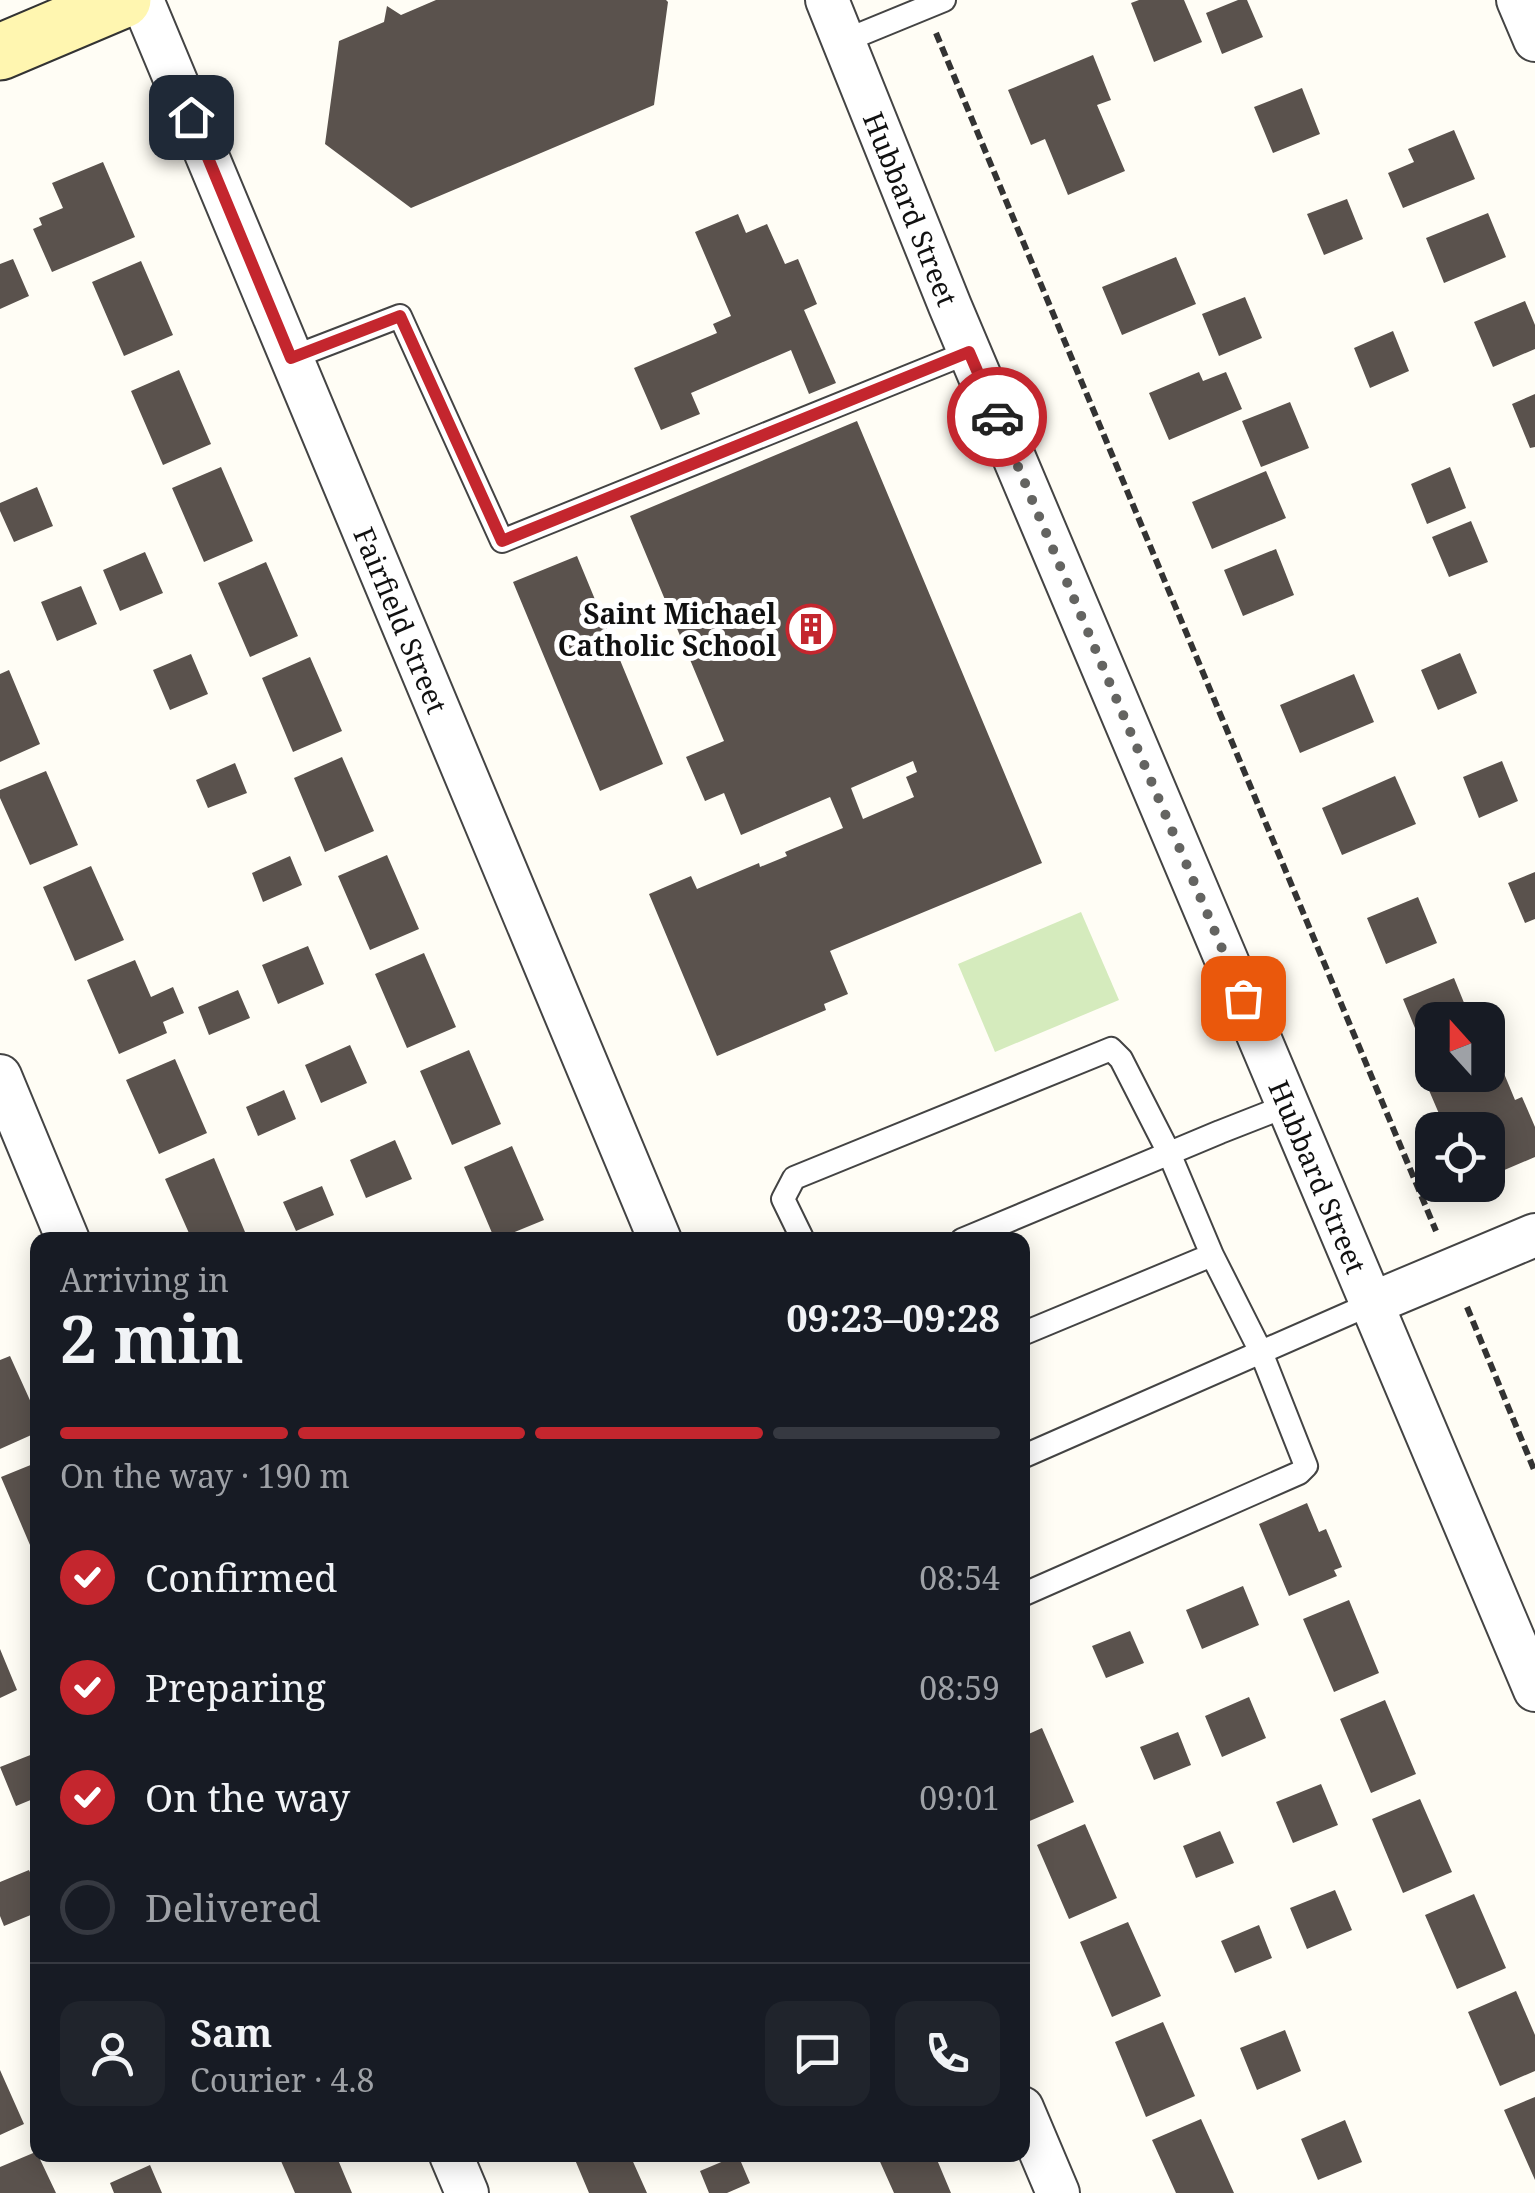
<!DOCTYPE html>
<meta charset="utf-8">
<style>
:root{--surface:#171b24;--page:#20242c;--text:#f1f3f6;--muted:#9ea1a6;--line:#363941;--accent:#c4262e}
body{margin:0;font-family:"Noto Serif",serif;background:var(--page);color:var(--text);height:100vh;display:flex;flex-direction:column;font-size:38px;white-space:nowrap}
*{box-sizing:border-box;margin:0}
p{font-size:32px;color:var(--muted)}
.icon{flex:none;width:55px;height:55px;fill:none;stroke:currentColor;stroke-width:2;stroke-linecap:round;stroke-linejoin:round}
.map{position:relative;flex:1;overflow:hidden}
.drawer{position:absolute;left:30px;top:1232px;width:1000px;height:930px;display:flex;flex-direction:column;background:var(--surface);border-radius:20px;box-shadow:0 5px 25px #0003}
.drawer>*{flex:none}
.needle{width:65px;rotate:339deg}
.controls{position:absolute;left:1415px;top:1002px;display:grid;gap:20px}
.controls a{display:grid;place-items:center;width:90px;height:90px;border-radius:20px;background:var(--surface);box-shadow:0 5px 25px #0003;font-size:50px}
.pin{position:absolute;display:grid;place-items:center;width:85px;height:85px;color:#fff;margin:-42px;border-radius:20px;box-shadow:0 5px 15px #0006}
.courier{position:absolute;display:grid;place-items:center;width:100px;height:100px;margin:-50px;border:8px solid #c4262e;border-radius:50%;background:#fff;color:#222;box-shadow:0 2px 12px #0007}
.summary em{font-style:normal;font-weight:700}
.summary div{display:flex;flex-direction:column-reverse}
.summary{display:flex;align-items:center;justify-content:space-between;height:170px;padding:0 30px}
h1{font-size:65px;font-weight:700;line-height:75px}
.bar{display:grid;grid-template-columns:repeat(4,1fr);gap:15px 10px;align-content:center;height:120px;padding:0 30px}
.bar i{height:12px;border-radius:8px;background:var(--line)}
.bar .on{background:var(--accent)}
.bar p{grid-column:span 4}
.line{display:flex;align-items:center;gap:25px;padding:0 30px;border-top:2px solid var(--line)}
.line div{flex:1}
.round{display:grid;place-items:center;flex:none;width:105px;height:105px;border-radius:20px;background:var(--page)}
ol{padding:0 30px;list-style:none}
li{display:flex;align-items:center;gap:30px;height:110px}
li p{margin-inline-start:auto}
li .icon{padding:10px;border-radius:50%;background:var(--accent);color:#fff;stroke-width:4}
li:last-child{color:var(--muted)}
li i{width:55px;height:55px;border:5px solid var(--line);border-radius:50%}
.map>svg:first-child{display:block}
.green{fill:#d5ebbd}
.building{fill:#5a524d;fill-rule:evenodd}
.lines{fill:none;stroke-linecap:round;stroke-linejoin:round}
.lane-casing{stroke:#444;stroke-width:26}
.street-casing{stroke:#444;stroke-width:46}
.secondary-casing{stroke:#333;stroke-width:59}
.path{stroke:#333;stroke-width:6;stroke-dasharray:10 5;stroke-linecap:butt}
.lane{stroke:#fff;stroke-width:22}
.street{stroke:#fff;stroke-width:42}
.secondary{stroke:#fff6b0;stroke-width:55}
.done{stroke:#646461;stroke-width:10;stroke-dasharray:0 18}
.route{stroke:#c4262e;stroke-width:12}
.labels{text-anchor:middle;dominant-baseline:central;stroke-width:10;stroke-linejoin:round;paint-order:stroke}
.street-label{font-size:28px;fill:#111;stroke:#fff}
.poi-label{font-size:28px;font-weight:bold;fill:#111;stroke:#fff;text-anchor:end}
</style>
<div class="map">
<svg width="1535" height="2193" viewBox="0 0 1535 2193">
<rect width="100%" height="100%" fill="#fffdf5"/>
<!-- green -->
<path class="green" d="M1081 912 1119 1000 995 1052 958 964Z"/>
<!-- building -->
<path class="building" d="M436 0H666L668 2 654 105 411 208 325 144 339 41 384 22 387 6 401 15Z
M1139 0H1184L1202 42 1154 62 1131 3Z
M1238 0H1247L1263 37 1222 54 1206 13Z
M1093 55 1111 100 1097 105 1125 171 1068 195 1045 139 1031 145 1008 90Z
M1302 88 1320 134 1273 153 1254 107Z
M1454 130 1475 179 1403 208 1388 173 1414 162 1408 149Z
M103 162 135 237 52 272 33 229 42 225 39 218 63 208 52 183Z
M1347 199 1363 239 1324 255 1307 214Z
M1488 213 1506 257 1444 283 1426 238Z
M738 214 746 233 767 224 785 264 798 259 817 304 804 310 836 383 809 394 791 350 691 393 700 414 661 430 634 368 717 333 713 324 731 316 695 232Z
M1176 257 1196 304 1122 335 1102 287Z
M13 259 29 296 0 309V264Z
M141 261 173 335 124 356 92 282Z
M1245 297 1262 338 1219 356 1202 314Z
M1525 301 1535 325V349L1493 367 1474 322Z
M1393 331 1409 371 1370 388 1354 348Z
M179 370 211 444 163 465 131 391Z
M1199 372 1203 381 1226 372 1242 409 1169 440 1149 393Z
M1535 394V447L1530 448 1512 404Z
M1290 402 1309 448 1261 467 1242 421Z
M857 421 1042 863 830 951 848 994 824 1004 826 1010 717 1056 649 894 691 876 697 889 759 863 760 867 787 856 785 852 843 828 830 797 741 835 724 793 705 801 686 757 724 741 630 516ZM913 761 917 772 906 777 914 797 863 819 851 788Z
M221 467 253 541 204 562 172 488Z
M1450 467 1466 508 1427 524 1411 484Z
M1266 471 1286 518 1212 549 1192 502Z
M37 487 53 526 14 542 0 511V503Z
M1471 521 1488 562 1449 577 1432 537Z
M1276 549 1294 595 1243 616 1224 570Z
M145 552 163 593 120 611 103 570Z
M577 556 663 764 600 791 513 582Z
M266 562 298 636 250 657 218 583Z
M81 586 97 624 57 641 41 602Z
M1460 653 1477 693 1438 710 1421 670Z
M191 654 208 694 170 710 153 670Z
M310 657 342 731 293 752 262 678Z
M9 670 40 744 0 762V674Z
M1354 674 1374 722 1300 753 1280 705Z
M342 757 374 831 325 852 294 778Z
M1502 761 1518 801 1479 818 1463 777Z
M235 763 247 793 208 808 196 780Z
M46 771 78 845 30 865 0 798V790Z
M1395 776 1416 824 1342 855 1322 808Z
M387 855 419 929 370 950 338 876Z
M290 856 302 885 263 902 252 873Z
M91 866 124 940 75 961 43 887Z
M1535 872V919L1525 923 1508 883Z
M1418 897 1437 943 1386 964 1367 918Z
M308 946 324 984 278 1004 262 965Z
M424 953 456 1027 407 1048 375 974Z
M135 960 151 997 173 987 184 1013 163 1022 167 1033 119 1054 87 980Z
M1454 978 1471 1020H1432V1040L1422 1045 1403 999Z
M238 990 250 1018 209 1035 198 1007Z
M350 1045 367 1083 321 1103 305 1065Z
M469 1050 501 1124 452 1145 420 1071Z
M175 1059 207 1133 159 1154 126 1080Z
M1498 1059 1515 1100 1522 1097 1535 1127V1157L1488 1177V1130H1446L1428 1088 1459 1075H1488V1063Z
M284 1090 296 1119 258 1136 246 1107Z
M395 1140 412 1179 366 1198 350 1160Z
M512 1146 544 1220 495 1240 464 1167Z
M214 1158 245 1232 227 1240H192L165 1179Z
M322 1186 334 1215 296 1231 283 1202Z
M10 1356 38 1418V1432L0 1449V1360Z
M38 1462V1549L33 1552 1 1477Z
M1307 1503 1319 1532 1326 1529 1342 1567 1334 1570 1337 1576 1289 1596 1259 1524Z
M1243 1586 1259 1625 1202 1649 1186 1610Z
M1349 1600 1379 1673 1334 1692 1303 1619Z
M1130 1631 1144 1663 1106 1678 1092 1646Z
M0 1649 17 1690 0 1698Z
M1249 1697 1266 1738 1222 1757 1205 1716Z
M1385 1700 1416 1774 1371 1793 1340 1719Z
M1042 1728 1074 1802 1025 1823 1022 1817V1737Z
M1178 1732 1191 1765 1154 1780 1140 1747Z
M38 1752V1797L16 1806 0 1767Z
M1321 1784 1338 1825 1293 1843 1276 1802Z
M1420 1799 1452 1872 1403 1893 1372 1819Z
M1085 1824 1117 1898 1069 1919 1037 1845Z
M1220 1831 1234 1863 1196 1878 1183 1846Z
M29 1870 38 1890V1912L4 1926 0 1916V1882Z
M1335 1890 1352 1930 1307 1949 1290 1908Z
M1474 1894 1506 1968 1457 1989 1425 1915Z
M1128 1922 1161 1996 1112 2017 1080 1942Z
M1259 1925 1272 1958 1235 1973 1221 1941Z
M1516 1991 1535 2035V2071L1500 2086 1468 2012Z
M1163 2022 1195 2096 1146 2117 1115 2042Z
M1285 2030 1301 2071 1257 2090 1240 2048Z
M0 2070 24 2124 0 2135Z
M1535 2097V2180L1504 2110Z
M1201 2119 1234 2193H1176L1152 2140Z
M1345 2120 1362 2162 1318 2180 1301 2139Z
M38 2151V2155L56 2193H0V2167Z
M294 2155H336L352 2193H295L281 2161Z
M573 2155H630L647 2193H589Z
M738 2155 750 2183 727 2193H709L700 2171Z
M877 2155H935L951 2193H894Z
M150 2165 162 2193H114L110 2183Z"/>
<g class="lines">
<!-- lane casing -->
<g class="lane-casing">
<path id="lane" d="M844 41 944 0
M291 358 400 316 502 541 969 352
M803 1240 783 1199 794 1178 1111 1049 1121 1059 1169 1153 1212 1255 1261 1352 1306 1466 1299 1473 1022 1595
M962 1240 1220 1132 1289 1105
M1022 1334 1212 1255
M1022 1457 1373 1303"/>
</g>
<!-- street casing -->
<g class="street-casing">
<g id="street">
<path id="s1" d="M142 0 660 1240"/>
<path id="s2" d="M827 0 950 306 1535 1690"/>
<path d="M1518 0 1535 40"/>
<path d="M0 1076 68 1240"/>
<path d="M1373 1303 1535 1235"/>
<path d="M1022 2108 1058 2193"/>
<path d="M451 2155 467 2193"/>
</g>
</g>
<!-- secondary casing -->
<g class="secondary-casing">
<path id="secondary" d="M0 52 123 0"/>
</g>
<!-- path -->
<path class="path" d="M936 33 1436 1231
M1467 1307 1535 1472"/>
<!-- lane -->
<use href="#lane" class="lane"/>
<!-- street -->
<use href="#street" class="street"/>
<!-- secondary -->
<use href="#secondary" class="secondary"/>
</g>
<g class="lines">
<!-- done -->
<path class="done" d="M997 417 1243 998"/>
<!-- route -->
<path class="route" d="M191 117 291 358 400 316 502 541 969 352 997 417"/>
</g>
<!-- icons -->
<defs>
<g id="building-ring" transform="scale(2.5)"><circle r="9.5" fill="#fff" stroke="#c4262e" stroke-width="1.5"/><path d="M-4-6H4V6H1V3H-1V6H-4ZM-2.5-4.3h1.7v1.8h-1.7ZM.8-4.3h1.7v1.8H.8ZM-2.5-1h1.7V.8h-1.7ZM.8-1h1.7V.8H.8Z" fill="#c4262e"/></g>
</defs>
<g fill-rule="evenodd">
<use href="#building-ring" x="811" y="629"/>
</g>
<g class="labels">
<!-- street labels -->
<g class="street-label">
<text stroke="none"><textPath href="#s2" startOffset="225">Hubbard Street</textPath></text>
<text stroke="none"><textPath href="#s1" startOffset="672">Fairfield Street</textPath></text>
<text stroke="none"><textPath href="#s2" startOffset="1275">Hubbard Street</textPath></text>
</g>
<!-- poi labels -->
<g class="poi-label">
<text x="776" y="613">Saint Michael<tspan x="776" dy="32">Catholic School</tspan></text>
</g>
</g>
</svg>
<div class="controls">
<a><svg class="needle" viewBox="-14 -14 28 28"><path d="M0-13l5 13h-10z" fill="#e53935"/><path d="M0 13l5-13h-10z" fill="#9ea1a6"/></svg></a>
<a><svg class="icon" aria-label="locate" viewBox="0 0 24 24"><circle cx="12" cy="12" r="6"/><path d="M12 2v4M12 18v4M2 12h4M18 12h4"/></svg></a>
</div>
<div class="pin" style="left:1243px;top:998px;background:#ea580c"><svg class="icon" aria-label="bag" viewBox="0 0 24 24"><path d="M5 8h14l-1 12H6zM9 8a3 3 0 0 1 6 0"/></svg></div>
<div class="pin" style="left:191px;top:117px;background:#1f2937"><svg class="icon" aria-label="home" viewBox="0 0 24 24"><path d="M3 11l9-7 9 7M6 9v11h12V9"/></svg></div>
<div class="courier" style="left:997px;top:417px"><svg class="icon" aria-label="car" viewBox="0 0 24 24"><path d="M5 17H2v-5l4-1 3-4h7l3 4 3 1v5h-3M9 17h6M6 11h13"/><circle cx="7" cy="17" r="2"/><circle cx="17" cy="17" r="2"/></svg></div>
<section class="drawer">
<div class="summary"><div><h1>2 min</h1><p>Arriving in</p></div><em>09:23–09:28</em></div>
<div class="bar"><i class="on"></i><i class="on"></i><i class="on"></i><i></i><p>On the way · 190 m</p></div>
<ol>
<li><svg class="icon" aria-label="check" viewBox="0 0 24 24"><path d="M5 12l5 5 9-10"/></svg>Confirmed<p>08:54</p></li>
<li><svg class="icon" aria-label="check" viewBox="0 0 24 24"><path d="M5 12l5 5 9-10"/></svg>Preparing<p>08:59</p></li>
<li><svg class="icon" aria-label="check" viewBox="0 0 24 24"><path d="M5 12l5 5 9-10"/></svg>On the way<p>09:01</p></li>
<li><i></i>Delivered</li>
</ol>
<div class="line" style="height:180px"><a class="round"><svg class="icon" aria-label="person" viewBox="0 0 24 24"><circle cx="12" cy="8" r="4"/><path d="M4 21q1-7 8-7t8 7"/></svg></a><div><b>Sam</b><p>Courier · 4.8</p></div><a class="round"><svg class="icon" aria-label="chat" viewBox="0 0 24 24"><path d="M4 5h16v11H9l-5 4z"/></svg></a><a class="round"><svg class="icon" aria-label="phone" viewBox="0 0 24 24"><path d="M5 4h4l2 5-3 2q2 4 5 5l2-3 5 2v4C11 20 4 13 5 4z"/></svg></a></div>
</section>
</div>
